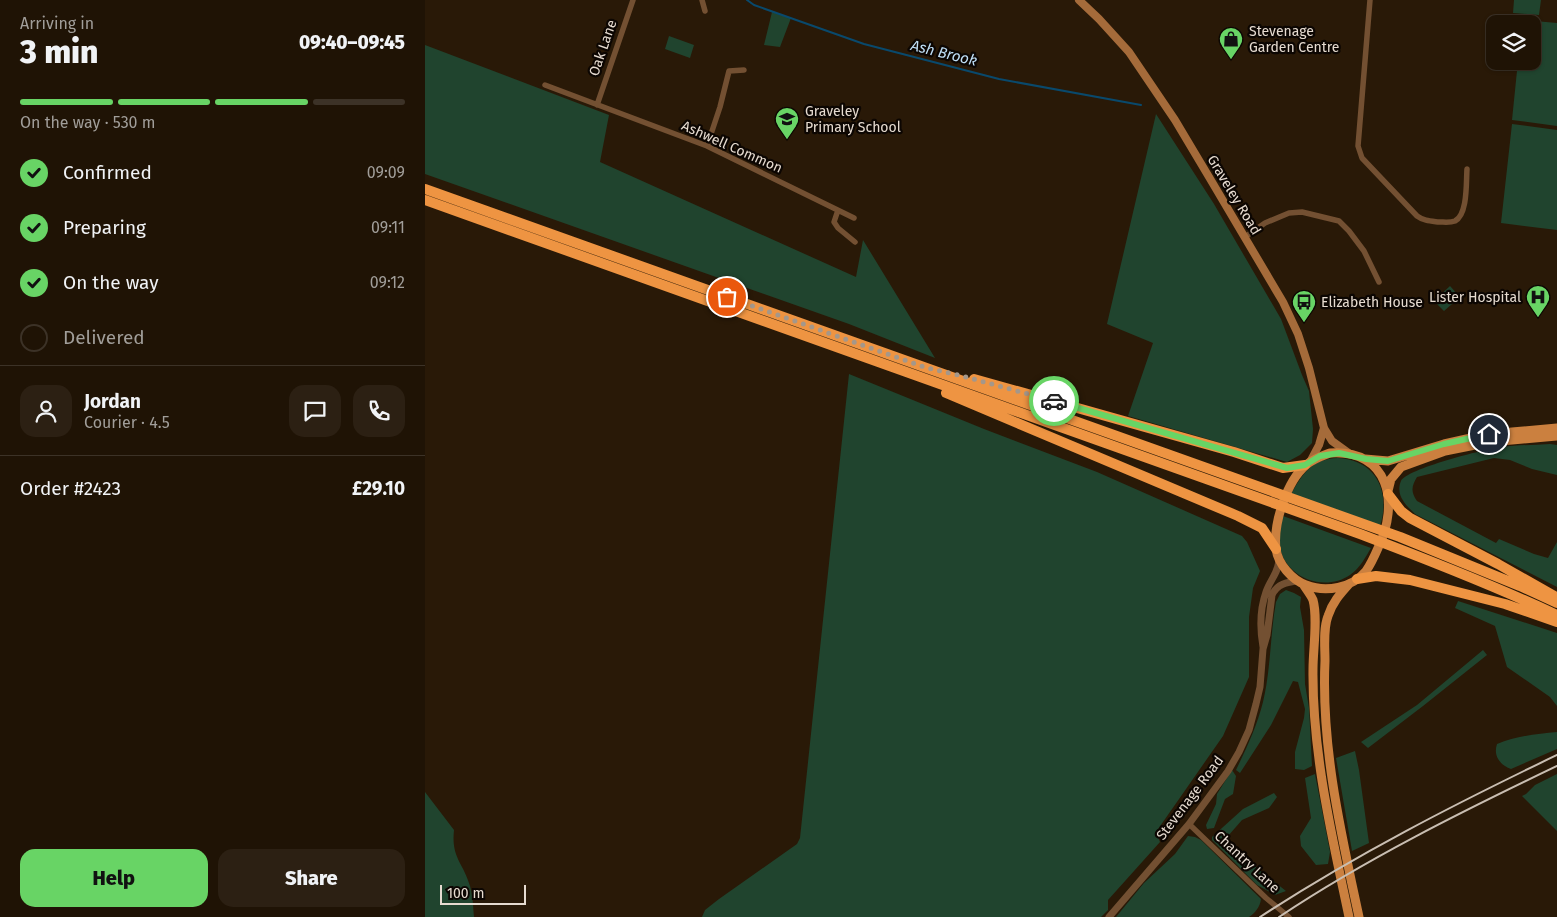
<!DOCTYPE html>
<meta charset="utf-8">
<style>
:root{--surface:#1f1305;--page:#2c2013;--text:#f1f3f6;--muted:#a19e9a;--line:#3c3227;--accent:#68d465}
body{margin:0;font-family:"Fira Sans",sans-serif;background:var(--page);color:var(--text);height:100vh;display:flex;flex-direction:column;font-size:19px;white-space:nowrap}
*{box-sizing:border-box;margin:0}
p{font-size:16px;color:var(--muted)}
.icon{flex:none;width:28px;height:28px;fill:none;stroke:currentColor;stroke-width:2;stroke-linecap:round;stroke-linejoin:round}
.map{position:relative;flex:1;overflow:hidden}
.details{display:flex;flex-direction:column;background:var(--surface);width:425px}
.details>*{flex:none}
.controls{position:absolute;left:1061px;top:15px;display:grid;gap:10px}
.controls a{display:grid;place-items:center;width:55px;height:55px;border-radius:10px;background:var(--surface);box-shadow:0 1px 4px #0004,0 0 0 1px var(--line);font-size:25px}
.scale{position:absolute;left:15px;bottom:12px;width:86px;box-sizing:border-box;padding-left:5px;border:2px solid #e6dbd0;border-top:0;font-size:14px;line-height:18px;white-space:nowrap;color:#e6dbd0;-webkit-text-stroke:4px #0c0602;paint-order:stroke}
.pin{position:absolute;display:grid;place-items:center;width:42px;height:42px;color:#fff;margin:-21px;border:2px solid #fff;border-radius:50%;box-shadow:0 1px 5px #0007}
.courier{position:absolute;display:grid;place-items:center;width:50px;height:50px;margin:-25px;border:4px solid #68d465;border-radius:50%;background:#fff;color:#222;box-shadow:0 1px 6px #0007}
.overview em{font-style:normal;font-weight:800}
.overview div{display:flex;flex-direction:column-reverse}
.overview{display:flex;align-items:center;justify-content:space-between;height:85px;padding:0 20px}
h1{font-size:32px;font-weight:800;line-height:38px}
.bar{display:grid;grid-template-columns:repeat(4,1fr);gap:8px 5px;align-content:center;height:60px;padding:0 20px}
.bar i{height:6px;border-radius:4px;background:var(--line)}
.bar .selected{background:var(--accent)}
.bar p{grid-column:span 4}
.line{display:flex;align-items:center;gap:12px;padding:0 20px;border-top:1px solid var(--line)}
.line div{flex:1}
.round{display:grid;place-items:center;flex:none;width:52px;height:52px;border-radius:15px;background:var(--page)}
ol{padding:0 20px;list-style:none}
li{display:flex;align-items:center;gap:15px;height:55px}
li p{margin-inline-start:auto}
li .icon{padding:5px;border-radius:50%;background:var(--accent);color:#111;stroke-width:4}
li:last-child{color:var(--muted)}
li i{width:28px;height:28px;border:2px solid var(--line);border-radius:50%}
.button{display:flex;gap:10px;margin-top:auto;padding:10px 20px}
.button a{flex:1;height:58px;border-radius:15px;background:var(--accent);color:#111;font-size:20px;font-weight:800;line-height:58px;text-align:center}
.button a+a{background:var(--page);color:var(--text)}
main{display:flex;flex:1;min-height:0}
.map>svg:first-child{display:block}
.green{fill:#20442e}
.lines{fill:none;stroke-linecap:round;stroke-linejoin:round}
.stream{stroke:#09496c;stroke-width:2}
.minor{stroke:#735032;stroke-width:5.5}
.tertiary{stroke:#735032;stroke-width:7}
.secondary{stroke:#a56b3a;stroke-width:8}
.primary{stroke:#cb803f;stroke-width:9}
.motorway{stroke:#ee9442;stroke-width:10}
.rail{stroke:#c9beb2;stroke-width:2}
.done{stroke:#a4978a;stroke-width:5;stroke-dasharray:0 9}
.route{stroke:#68d465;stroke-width:6}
.labels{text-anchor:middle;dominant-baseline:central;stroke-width:4.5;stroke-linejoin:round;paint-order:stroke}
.poi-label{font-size:14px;fill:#e6dbd0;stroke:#0c0602;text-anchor:start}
.street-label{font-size:14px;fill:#e6dbd0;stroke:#0c0602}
.water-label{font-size:15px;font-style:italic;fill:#bfdef5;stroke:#0c0602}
</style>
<main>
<section class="details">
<div class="overview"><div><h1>3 min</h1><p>Arriving in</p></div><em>09:40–09:45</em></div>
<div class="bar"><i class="selected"></i><i class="selected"></i><i class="selected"></i><i></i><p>On the way · 530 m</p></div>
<ol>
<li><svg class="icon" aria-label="check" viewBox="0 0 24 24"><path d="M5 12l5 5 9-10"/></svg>Confirmed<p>09:09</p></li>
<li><svg class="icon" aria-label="check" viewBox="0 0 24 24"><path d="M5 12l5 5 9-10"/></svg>Preparing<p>09:11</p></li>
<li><svg class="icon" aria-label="check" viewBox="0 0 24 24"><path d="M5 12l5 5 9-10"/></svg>On the way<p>09:12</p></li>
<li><i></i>Delivered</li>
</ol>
<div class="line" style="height:90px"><a class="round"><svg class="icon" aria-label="person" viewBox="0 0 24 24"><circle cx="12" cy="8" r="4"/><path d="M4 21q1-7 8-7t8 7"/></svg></a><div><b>Jordan</b><p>Courier · 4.5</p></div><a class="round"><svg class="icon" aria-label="chat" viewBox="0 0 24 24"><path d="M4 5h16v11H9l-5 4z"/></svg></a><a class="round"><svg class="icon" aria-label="phone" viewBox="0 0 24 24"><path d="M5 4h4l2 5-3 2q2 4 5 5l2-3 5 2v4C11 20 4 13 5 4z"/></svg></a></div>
<div class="line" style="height:65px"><div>Order #2423</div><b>£29.10</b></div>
<div class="button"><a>Help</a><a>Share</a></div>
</section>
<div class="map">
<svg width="1132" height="917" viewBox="0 0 1132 917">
<rect width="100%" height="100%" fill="#291907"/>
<!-- green -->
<path class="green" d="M1089 0H1116L1114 15 1088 13Z
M347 12 366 18 355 47 339 45Z
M1098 20 1132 23V126L1087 120 1093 61H1108V24H1097Z
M244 36 269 45 265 58 240 49Z
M0 45 184 115 175 162 431 277 438 240 510 358 424 324 0 174Z
M731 114 789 204 856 319 877 375 884 391 888 429 887 443 875 455 862 462 703 416 728 343 682 324Z
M1087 124 1132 130V230L1076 223Z
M1025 286 1035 297 1019 311 1009 301Z
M424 374 559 429 672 472 817 536 822 542 835 571 828 588 824 617V677L798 736 731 832 735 842 683 900V910L676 917H277L280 910 294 899 372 844 375 838Z
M1125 444 1132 445V475L1107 469 1085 460 1069 458 992 477C986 487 986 492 992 501L1071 543 1074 539 1109 554 1123 558 1132 542V587L990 514C981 505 970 495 976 481 981 469 1060 449 1076 447 1092 445 1109 445 1125 444Z
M913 458C951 460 966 492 955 526L866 494C878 473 887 459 913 458Z
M858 516 946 548C940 558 935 568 925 575 897 594 854 575 854 539 854 532 856 523 858 516Z
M861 590 869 593 876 597 875 607 879 630 880 684 884 708 887 766 879 770 870 769V752L879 718 880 709 873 682 868 681 846 725 815 773 811 770C822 747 832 726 838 702 846 669 845 635 851 602L855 594Z
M1033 601 1132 633V706L1125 697 1082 667 1070 626 1030 608Z
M1058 650 1062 655 998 706 943 748 936 742 992 705Z
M1132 732V749L1086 769C1075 765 1068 756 1072 744 1091 736 1112 734 1132 732Z
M930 751 934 770 944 843 927 851 911 758Z
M807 770 811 776 808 794 800 799 789 828 782 829 781 825 791 804 792 794Z
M890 774 905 852 903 864 891 865 876 846 875 836 886 818 880 778Z
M1132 774V831L1097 796 1101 794 1110 785Z
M0 792 29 830C26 858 38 862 45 886 48 896 48 906 49 917H0Z
M849 793 852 797 844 808 817 820 803 836 802 841 817 856 861 891 850 895 832 885 787 840V837L818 809Z
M763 836 770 837 776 840 836 899C835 907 830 913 824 917H691L719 883 750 854Z"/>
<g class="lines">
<!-- stream -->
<path class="stream" d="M322 0 329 5 439 44 574 79 716 105"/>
<!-- minor -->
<path class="minor" d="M277 0 280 11
M945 0 933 146 937 158 992 216C999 221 1005 221 1014 222 1019 222 1025 223 1030 221 1043 214 1041 182 1042 169
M120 85 282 146 429 218
M172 105 208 0
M282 146 295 107 304 71 319 70
M413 210 409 222 413 228 430 242
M820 237 840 223 864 213 877 212 914 221 924 231 939 251 954 282
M764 824 841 898 864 917"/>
<!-- tertiary -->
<path class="tertiary" d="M838 647C835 630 835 609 841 592 845 580 854 572 854 559
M684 917 764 824 803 771 814 752 824 730 831 704 835 687 838 649 842 635 847 595C852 584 862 582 873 581"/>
<!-- secondary -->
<path class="secondary" d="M654 0 674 19 704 52 750 120 787 182 858 302 873 334 884 368 899 428 907 441 925 454
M885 462 894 445 899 428"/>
<!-- primary -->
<path class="primary" d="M905 453C964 449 975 503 953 548 950 555 946 564 941 571 927 588 901 593 881 585 867 580 853 564 851 549 848 523 862 481 881 465 888 459 897 456 905 453Z
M940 459 963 461 1019 444 1064 434 1132 428
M963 491 966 479 976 467 1020 451 1065 442 1132 436
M878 584C881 589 886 595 888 600 893 618 888 649 888 669 887 753 907 836 924 917
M924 584C915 594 907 603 903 616 898 629 900 647 900 661 896 747 916 833 934 917"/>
<!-- motorway -->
<path class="motorway" d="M0 189 975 537 1095 586 1132 603
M0 200 935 534C1001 559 1068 585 1132 615
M549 379 809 452 858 468 880 465
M521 393 813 516 837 528 851 549
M963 494 976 511 985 518 1073 564 1131 597
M932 579 951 576 985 580 1080 604 1132 622"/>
<!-- rail -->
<path class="rail" d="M835 917C930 855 1030 804 1132 755
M854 917C941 859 1038 811 1132 766"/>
</g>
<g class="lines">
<!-- done -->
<path class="done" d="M302 297 502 368 537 376 629 401"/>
<!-- route -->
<path class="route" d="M629 401 862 468 880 465 895 456 914 453 941 459 963 461 1019 444 1064 434"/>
</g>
<!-- icons -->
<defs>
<g id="shop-pin" transform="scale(1.25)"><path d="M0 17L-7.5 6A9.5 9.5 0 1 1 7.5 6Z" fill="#68d465" stroke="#0c0602"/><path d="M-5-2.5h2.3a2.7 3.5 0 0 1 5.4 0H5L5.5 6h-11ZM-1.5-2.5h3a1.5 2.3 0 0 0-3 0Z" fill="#111"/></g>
<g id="school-pin" transform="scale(1.25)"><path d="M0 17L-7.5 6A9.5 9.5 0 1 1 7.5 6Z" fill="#68d465" stroke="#0c0602"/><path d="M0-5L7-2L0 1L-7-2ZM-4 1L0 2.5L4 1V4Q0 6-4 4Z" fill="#111"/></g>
<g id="hospital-pin" transform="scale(1.25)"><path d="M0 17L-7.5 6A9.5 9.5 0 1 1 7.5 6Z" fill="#68d465" stroke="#0c0602"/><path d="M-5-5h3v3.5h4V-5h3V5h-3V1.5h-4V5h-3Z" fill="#111"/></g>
<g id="bus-pin" transform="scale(1.25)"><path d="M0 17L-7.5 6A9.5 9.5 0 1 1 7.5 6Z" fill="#68d465" stroke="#0c0602"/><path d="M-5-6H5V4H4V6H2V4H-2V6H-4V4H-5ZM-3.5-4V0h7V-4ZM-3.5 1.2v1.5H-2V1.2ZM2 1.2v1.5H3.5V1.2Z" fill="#111"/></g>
</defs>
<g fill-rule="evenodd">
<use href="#shop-pin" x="806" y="39"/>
<use href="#school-pin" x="362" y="119"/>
<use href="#hospital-pin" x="1113" y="297"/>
<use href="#bus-pin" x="879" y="302"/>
</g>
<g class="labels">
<!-- poi labels -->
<g class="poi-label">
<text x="824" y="31">Stevenage<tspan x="824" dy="16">Garden Centre</tspan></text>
<text x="380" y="111">Graveley<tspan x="380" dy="16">Primary School</tspan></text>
<text x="1096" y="297" text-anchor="end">Lister Hospital</text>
<text x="896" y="302">Elizabeth House</text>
</g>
<!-- street labels -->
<g class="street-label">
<text transform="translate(178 48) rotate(-71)">Oak Lane</text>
<text transform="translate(307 147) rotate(24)">Ashwell Common</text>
<text transform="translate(809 195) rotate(59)">Graveley Road</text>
<text transform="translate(765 798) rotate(-53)">Stevenage Road</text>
<text transform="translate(822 862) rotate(43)">Chantry Lane</text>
</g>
<!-- water labels -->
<g class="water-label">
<text transform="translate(519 53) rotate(14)">Ash Brook</text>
</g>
</g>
</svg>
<div class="controls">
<a><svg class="icon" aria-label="layers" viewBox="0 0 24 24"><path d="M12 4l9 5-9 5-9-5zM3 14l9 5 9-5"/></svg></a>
</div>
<div class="scale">100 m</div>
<div class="pin" style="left:302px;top:297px;background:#ea580c"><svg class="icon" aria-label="bag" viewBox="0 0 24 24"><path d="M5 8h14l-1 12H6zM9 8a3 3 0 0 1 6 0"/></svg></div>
<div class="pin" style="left:1064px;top:434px;background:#1f2937"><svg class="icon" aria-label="home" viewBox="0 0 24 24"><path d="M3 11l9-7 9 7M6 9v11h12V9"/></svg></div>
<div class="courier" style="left:629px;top:401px"><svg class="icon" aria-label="car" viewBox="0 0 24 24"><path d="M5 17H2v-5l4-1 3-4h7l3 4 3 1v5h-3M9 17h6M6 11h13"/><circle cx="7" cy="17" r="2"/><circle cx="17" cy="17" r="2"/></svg></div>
</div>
</main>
